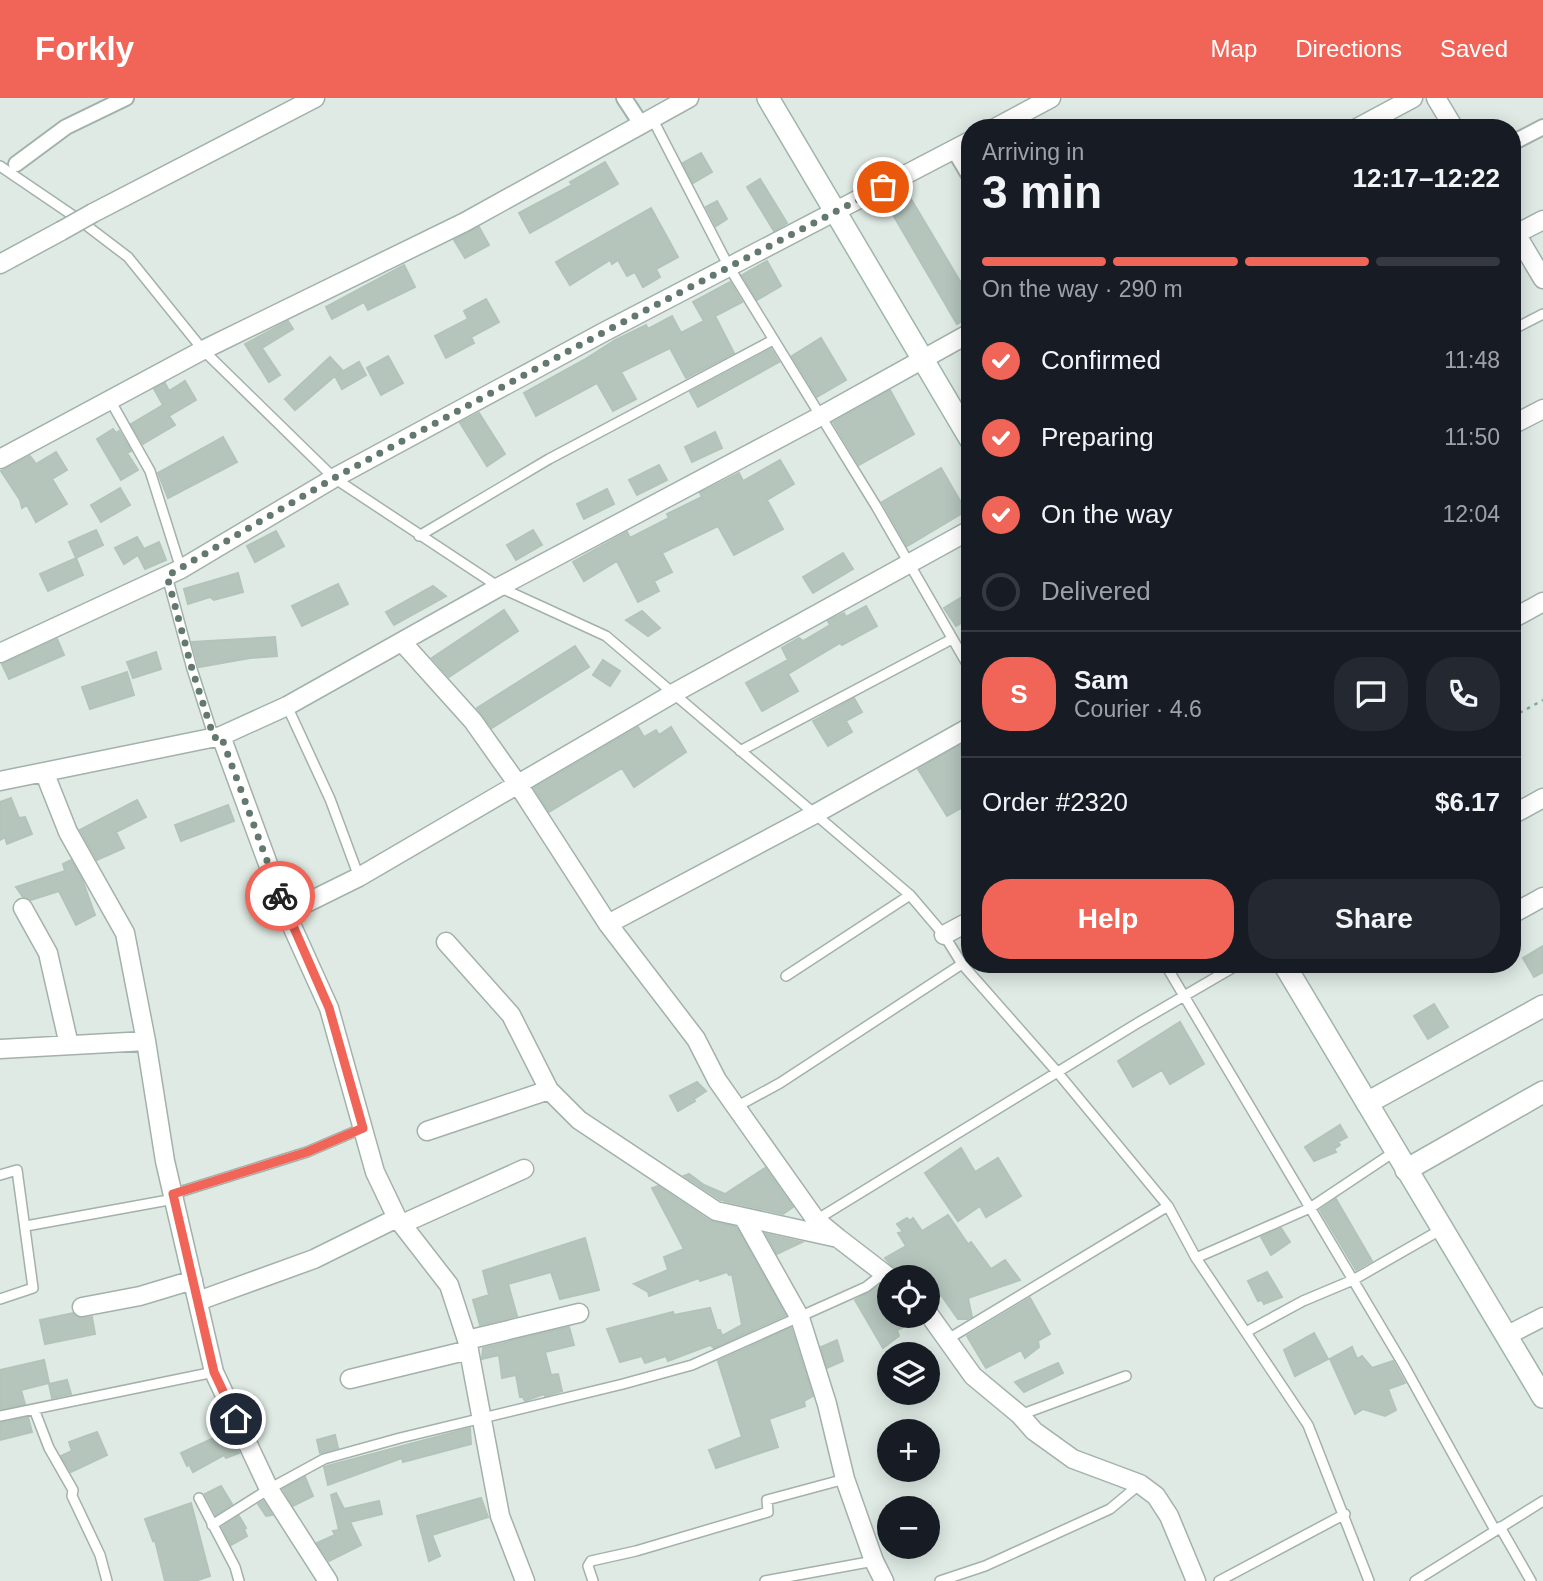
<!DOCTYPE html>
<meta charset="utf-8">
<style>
:root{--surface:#171b24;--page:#242831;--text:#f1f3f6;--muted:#9ea1a6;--line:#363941;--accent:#f06557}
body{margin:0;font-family:Arial,sans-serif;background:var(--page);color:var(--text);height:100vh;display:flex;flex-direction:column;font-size:26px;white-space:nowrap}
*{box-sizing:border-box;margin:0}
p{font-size:23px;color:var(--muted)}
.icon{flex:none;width:38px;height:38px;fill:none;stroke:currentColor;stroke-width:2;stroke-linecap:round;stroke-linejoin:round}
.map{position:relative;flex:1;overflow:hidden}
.side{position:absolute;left:961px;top:21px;width:560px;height:854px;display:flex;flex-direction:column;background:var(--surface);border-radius:28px;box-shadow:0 4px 18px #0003}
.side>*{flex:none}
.buttons{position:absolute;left:877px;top:1167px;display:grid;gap:14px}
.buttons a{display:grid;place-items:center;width:63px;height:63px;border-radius:50%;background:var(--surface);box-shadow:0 4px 18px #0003;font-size:35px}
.pin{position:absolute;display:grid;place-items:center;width:60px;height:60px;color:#fff;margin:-30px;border:4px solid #fff;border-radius:50%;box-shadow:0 2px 7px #0007}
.courier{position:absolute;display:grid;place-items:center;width:70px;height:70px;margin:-35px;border:5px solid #f06557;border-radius:50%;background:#fff;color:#222;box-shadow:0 2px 9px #0007}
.overview em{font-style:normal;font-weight:700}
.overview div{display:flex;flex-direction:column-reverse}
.overview{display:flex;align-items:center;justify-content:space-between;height:119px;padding:0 21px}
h1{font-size:46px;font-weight:700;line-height:52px}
.bar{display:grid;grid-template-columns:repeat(4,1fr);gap:10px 7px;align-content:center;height:84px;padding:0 21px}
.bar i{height:9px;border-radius:5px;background:var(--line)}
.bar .active{background:var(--accent)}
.bar p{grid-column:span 4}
.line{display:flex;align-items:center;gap:18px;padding:0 21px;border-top:2px solid var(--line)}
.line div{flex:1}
.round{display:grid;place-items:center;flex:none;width:74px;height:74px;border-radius:28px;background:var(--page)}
ol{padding:0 21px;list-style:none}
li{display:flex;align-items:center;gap:21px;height:77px}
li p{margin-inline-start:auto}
li .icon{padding:7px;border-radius:50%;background:var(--accent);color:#fff;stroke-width:4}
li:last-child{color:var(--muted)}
li i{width:38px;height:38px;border:4px solid var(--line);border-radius:50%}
.action{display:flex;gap:14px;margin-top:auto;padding:14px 21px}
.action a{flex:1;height:80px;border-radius:28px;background:var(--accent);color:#fff;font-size:28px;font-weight:700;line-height:80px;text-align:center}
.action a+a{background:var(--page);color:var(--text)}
header{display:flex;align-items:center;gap:42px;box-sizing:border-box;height:98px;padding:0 35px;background:var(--accent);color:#fff}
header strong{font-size:33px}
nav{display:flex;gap:38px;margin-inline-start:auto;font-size:24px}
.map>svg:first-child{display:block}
.building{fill:#b5c5bc;stroke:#b2c4ba;stroke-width:2}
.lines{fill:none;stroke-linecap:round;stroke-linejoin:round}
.service-casing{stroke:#a2b2aa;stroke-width:12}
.pedestrian-casing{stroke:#a2b2aa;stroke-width:18}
.minor-casing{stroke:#a2b2aa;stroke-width:21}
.tertiary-casing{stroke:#a2b2aa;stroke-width:24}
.secondary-casing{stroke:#9eb6aa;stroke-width:24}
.path{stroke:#80ae98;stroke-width:2.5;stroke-dasharray:3.5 5;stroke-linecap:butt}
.service{stroke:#fff;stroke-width:9}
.pedestrian{stroke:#fff;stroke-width:14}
.minor{stroke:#fff;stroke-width:18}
.tertiary{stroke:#fff;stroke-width:21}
.secondary{stroke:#fff;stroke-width:21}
.minor-bridge-casing{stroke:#a2b2aa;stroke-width:21;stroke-linecap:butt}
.minor-bridge{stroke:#fff;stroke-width:18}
.done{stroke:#63786e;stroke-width:7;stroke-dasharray:0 12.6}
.route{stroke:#f06557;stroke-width:9}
</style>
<header>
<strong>Forkly</strong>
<nav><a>Map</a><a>Directions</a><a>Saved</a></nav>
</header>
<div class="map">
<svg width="1543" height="1483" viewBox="0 0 1543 1483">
<rect width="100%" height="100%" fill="#dfeae4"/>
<!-- building -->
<path class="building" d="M701 55 712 74 693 85 683 65Z
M605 64 618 86 530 135 519 115 572 87 570 84Z
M760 81 787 125 774 133 747 89Z
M905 91 970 200V218L957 226 885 103Z
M717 103 727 121 716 128 706 109Z
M651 110 678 159 656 171 660 179 643 189 635 174 627 178 618 162 612 166 610 162 570 187 556 164Z
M479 129 489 147 465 160 454 142Z
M767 163 781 188 757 202 742 177Z
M404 167 415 189 368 212 364 204 332 221 326 209Z
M730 184 742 204 715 218 734 255 686 280 670 250 621 274 636 301 613 313 597 285 536 318 524 295 584 262 615 242 646 227 648 231 672 218 681 235 704 223 693 204Z
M486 201 499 224 471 239 474 245 446 260 435 238 468 221 464 213Z
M288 223 293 231 262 250 280 277 269 284 245 246Z
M821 240 846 282 817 299 792 258Z
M771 251 779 264 698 309 690 294Z
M388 258 403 285 381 297 367 270Z
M330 259 342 272 295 312 285 301Z
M359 264 366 277 342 291 335 278Z
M185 283 196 302 169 318 175 327 143 346 131 326 163 307 154 291 165 285 169 293Z
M890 292 914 336 859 367 833 324Z
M479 315 505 356 487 368 460 325Z
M113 331 116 335 119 333 131 353 127 355 138 372 121 382 97 341Z
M715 334 722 350 692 364 685 349Z
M223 339 237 364 168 400 158 375Z
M56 354 67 372 52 381 67 406 36 424 27 407 22 410 20 402 1 373 30 358 36 366Z
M780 362 794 386 767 402 783 431 734 457 718 428 662 455 672 474 654 483 659 493 638 504 617 463 584 483 573 464 627 434 630 440 669 420 667 416 702 399 700 395 739 375 743 383Z
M659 367 667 382 637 397 629 382Z
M941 370 966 413 907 448 882 404Z
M120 390 130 407 101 424 91 407Z
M607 391 614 406 584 421 577 406Z
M96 432 103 447 76 460 69 444Z
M533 432 542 447 516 462 507 447Z
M276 433 284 448 255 464 247 448Z
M137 439 144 451 159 444 166 462 145 471 138 457 124 466 115 450Z
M843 455 853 471 813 495 803 479Z
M76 460 83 477 48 493 40 476Z
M238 475 243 494 214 502 210 499 188 506 184 491Z
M338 486 348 506 302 528 292 508Z
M433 488 446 498 394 527 386 514Z
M970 494V520L956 528 944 510Z
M866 508 877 528 842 547 840 545 788 576 798 593 762 613 746 585 788 562 782 550 799 540 803 543 830 527 828 523 844 515 846 519Z
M504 512 518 533 449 579 432 560Z
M642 513 660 530 648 538 626 522Z
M275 539 277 558 250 560 199 569 192 544Z
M57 541 64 557 9 581 2 566Z
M575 548 589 569 492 630 477 610Z
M156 554 161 571 133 580 127 564Z
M603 562 620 573 610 588 593 577Z
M127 574 134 597 90 611 82 589Z
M854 600 862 614 846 623 852 634 828 648 813 623Z
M638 629 644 639 656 632 659 637 671 629 686 654 634 689 622 670 549 714 534 690Z
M960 647 970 663V705L947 718 918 671Z
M11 700 19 720 25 719 32 736 7 746 5 739 0 742V704Z
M137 702 146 719 116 734 124 750 97 762 80 732Z
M228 707 234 723 181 743 175 727Z
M71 762 83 784 95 817 76 827 59 793 31 802 23 799 16 789 65 773 63 766Z
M1543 848V874L1534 879 1523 860Z
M1434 906 1448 929 1428 941 1414 918Z
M1180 924 1204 966 1170 986 1162 972 1133 989 1118 963Z
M697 984 706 993 694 1001 695 1003 678 1013 670 998Z
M1340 1027 1347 1039 1338 1044 1340 1047 1334 1051 1336 1054 1314 1063 1305 1049Z
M961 1050 975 1074 998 1060 1021 1098 986 1119 980 1108 958 1123 925 1075Z
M765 1070 793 1109 783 1116 721 1102 684 1078 689 1076 704 1087 725 1096Z
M658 1088 710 1123 736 1129 786 1217 714 1250 710 1247 668 1263 666 1258 645 1265 642 1258 620 1264 607 1231 673 1214 674 1217 710 1210 717 1232H720L722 1238 742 1227 732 1176 729 1177 727 1174 700 1183 699 1180 649 1198 648 1194 634 1186 668 1172 664 1159 684 1151 652 1090Z
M1336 1101 1372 1163 1356 1172 1320 1112Z
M948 1117 968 1146 971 1144 991 1171 1005 1162 1020 1182 968 1200 972 1219 967 1221H958L941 1197 931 1201 928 1195V1180H902L885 1160 906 1148 898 1135 903 1134 897 1126 907 1120 910 1123 913 1120 922 1133Z
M1281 1130 1290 1144 1271 1157 1261 1139Z
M766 1136 802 1144 777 1156Z
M585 1140 599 1192 560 1201 551 1174 508 1186 517 1218 480 1227 473 1202 489 1197 483 1173Z
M1267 1174 1282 1199 1264 1206 1262 1202 1258 1203 1248 1183Z
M881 1187 889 1191V1218H917L919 1221 897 1232 899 1238 883 1250 855 1202Z
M1030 1200 1050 1236 1038 1243 1039 1249 1025 1260 1021 1252 986 1270 967 1238Z
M73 1215 79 1220 92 1219 95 1236 45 1246 40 1222Z
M569 1229 574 1247 545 1254 551 1277 558 1276 562 1293 545 1298 544 1296 525 1303 523 1299H520L516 1277 502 1280 499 1257 482 1261 483 1250Z
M791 1230 813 1298 804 1303 805 1308 769 1321 778 1349 716 1370 709 1352 742 1339 718 1263Z
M1314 1235 1328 1261 1295 1278 1284 1252Z
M837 1242 843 1263 827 1270 821 1249Z
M1352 1249 1357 1261 1362 1258 1372 1270 1393 1263 1405 1285 1388 1291 1396 1312 1385 1318 1363 1311 1355 1316 1330 1261Z
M44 1262 49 1285 21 1292 25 1306 0 1311V1272Z
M1058 1265 1063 1275 1024 1294 1015 1284Z
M67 1282 71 1296 52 1300 49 1286Z
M28 1319 32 1334 0 1342V1325Z
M470 1330 471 1346 403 1364 402 1360 328 1387 324 1369 327 1368Z
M229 1333 239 1355 226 1360 224 1357 193 1374 189 1366 187 1368 181 1355Z
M97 1334 107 1357 71 1374 61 1358 72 1353 69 1344Z
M335 1337 338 1350 320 1355 317 1342Z
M305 1379 313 1398 293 1408 283 1391Z
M221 1388 232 1406 216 1417 205 1396Z
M336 1395 344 1411 379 1403 382 1416 350 1424 361 1447 329 1463 317 1445 335 1437 333 1433 339 1432 331 1397Z
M481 1400 488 1419 432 1437 440 1458 429 1463 417 1418Z
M263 1403 272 1417 266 1418 258 1406Z
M191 1405 210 1478 195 1483H165L155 1442 153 1443 145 1421Z
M239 1418 246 1430 244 1431 247 1438 231 1447 222 1429Z"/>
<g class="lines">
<!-- service casing -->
<g class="service-casing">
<path id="service" d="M652 20 729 169 876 408 970 571
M0 68 78 121 128 159 203 252 334 380 499 489 606 538 910 797 944 837 962 866 1058 975 1168 1108 1196 1160 1308 1327 1369 1483
M1512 232 1543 216
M110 302 150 373 181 471
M419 438 549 361 773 242
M167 478 192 571 214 640
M287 608 330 701 359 779
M740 653 952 541
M1165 866 1403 1266 1495 1432
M786 878 910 797
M736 1009 780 985 962 866
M0 1077 17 1072 33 1190 0 1201
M173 1096 307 1054 363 1030
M816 1122 1136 926 1239 866
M26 1128 174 1101
M1196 1160 1310 1110 1394 1054
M1246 1234 1303 1203 1353 1182 1442 1131
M948 1241 1168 1108
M34 1311 49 1350 73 1392 72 1398 100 1457 107 1483
M1020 1317 1126 1278
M0 1318 214 1274
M199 1400 235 1469 239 1483
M212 1427 269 1391 324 1361 400 1340 623 1286 692 1267 866 1189 884 1175
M1500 1429 1531 1483
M593 1483 588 1468 591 1463 636 1453 768 1414 767 1402 845 1381
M765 1483 874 1463
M940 1483 985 1468 1110 1411 1140 1386
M1219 1483 1345 1416
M1415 1483 1543 1403"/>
</g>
<!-- pedestrian casing -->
<g class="pedestrian-casing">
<path id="pedestrian" d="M624 0 641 26
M1512 45 1543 29
M954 52 970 79
M16 66 66 29 126 0"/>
</g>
<!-- minor casing -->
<g class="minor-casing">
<path id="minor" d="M1436 0 1454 30
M995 30 1051 0
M1357 30 1413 0
M93 115 315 0
M1512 129 1543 181
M1512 138 1543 122
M0 166 61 133
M1512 327 1543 311
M0 361 203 252 465 124 689 0
M1512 521 1543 504
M402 544 473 623 519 688 608 826 696 941 717 982 736 1009 816 1122 838 1140
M0 555 181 471 334 380 604 234 970 43
M221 638 286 815 329 910 375 1074 397 1120 449 1187 467 1242 500 1418 525 1483
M45 676 68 734 125 835 146 943 165 1063 214 1274 269 1391 328 1483
M0 683 221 638 287 608 499 489 819 319 970 235
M1512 717 1543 700
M23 810 48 855 69 947
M286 815 359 779 674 595 970 432
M1512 816 1543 799
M608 826 815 716 970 629
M944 837 970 823
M446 844 511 917 549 992 579 1022 716 1113 838 1140 890 1180
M0 951 146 943
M427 1033 549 992
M744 1120 800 1220 827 1306 845 1381 874 1463 884 1483
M402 1126 524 1071
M198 1203 314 1161 397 1120
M82 1209 140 1198 193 1182
M928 1215 973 1278 1020 1317 1034 1333 1073 1361 1140 1386 1156 1398 1169 1418 1196 1483
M1506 1238 1543 1219
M467 1242 579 1215
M350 1281 469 1252"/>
</g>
<!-- tertiary casing -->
<g class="tertiary-casing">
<path id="tertiary" d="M1367 1005 1543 908
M1406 1072 1543 994"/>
</g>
<!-- secondary casing -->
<g class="secondary-casing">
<path id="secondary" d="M768 0 970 341
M1284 866 1543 1299"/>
</g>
<!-- path -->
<path class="path" d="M1512 619 1543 602"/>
<!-- service -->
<use href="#service" class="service"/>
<!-- pedestrian -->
<use href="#pedestrian" class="pedestrian"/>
<!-- minor -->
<use href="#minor" class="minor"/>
<!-- tertiary -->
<use href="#tertiary" class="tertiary"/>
<!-- secondary -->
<use href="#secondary" class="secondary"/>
<!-- minor-bridge casing -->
<g class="minor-bridge-casing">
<path id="minor-bridge" d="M61 133 93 115"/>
</g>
<!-- minor-bridge -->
<use href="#minor-bridge" class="minor-bridge"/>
</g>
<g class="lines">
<!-- done -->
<path class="done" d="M280 798 221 638 214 640 192 571 167 478 334 380 604 234 883 89"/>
<!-- route -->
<path class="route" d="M236 1321 214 1274 173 1096 307 1054 363 1030 329 910 280 798"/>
</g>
</svg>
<div class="buttons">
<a><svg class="icon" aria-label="locate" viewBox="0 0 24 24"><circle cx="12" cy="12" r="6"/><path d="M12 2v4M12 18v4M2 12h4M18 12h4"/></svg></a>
<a><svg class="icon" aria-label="layers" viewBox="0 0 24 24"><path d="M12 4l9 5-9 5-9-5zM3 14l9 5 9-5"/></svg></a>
<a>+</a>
<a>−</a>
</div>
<div class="pin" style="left:883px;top:89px;background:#ea580c"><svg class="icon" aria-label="bag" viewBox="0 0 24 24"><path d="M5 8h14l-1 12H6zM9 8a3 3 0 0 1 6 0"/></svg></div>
<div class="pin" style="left:236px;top:1321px;background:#1f2937"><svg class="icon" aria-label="home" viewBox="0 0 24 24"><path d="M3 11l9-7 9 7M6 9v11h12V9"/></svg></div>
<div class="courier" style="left:280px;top:798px"><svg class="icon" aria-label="bike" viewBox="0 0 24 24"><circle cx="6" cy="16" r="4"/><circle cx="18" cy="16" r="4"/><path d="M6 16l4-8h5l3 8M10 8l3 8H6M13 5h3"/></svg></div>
<section class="side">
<div class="overview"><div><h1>3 min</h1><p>Arriving in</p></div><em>12:17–12:22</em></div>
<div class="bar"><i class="active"></i><i class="active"></i><i class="active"></i><i></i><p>On the way · 290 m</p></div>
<ol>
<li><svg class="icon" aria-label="check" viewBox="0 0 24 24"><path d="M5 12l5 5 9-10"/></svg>Confirmed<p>11:48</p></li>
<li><svg class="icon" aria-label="check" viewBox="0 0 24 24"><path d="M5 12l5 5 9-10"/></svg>Preparing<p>11:50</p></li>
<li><svg class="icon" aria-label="check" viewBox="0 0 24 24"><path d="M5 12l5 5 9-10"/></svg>On the way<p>12:04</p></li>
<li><i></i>Delivered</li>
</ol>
<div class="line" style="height:126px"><b class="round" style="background:var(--accent);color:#fff">S</b><div><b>Sam</b><p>Courier · 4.6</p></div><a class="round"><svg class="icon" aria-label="chat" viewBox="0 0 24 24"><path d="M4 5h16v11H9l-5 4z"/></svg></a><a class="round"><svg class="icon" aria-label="phone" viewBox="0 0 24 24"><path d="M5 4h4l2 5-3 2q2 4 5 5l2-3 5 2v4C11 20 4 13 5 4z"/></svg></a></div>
<div class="line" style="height:91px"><div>Order #2320</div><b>$6.17</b></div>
<div class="action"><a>Help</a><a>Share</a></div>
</section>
</div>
